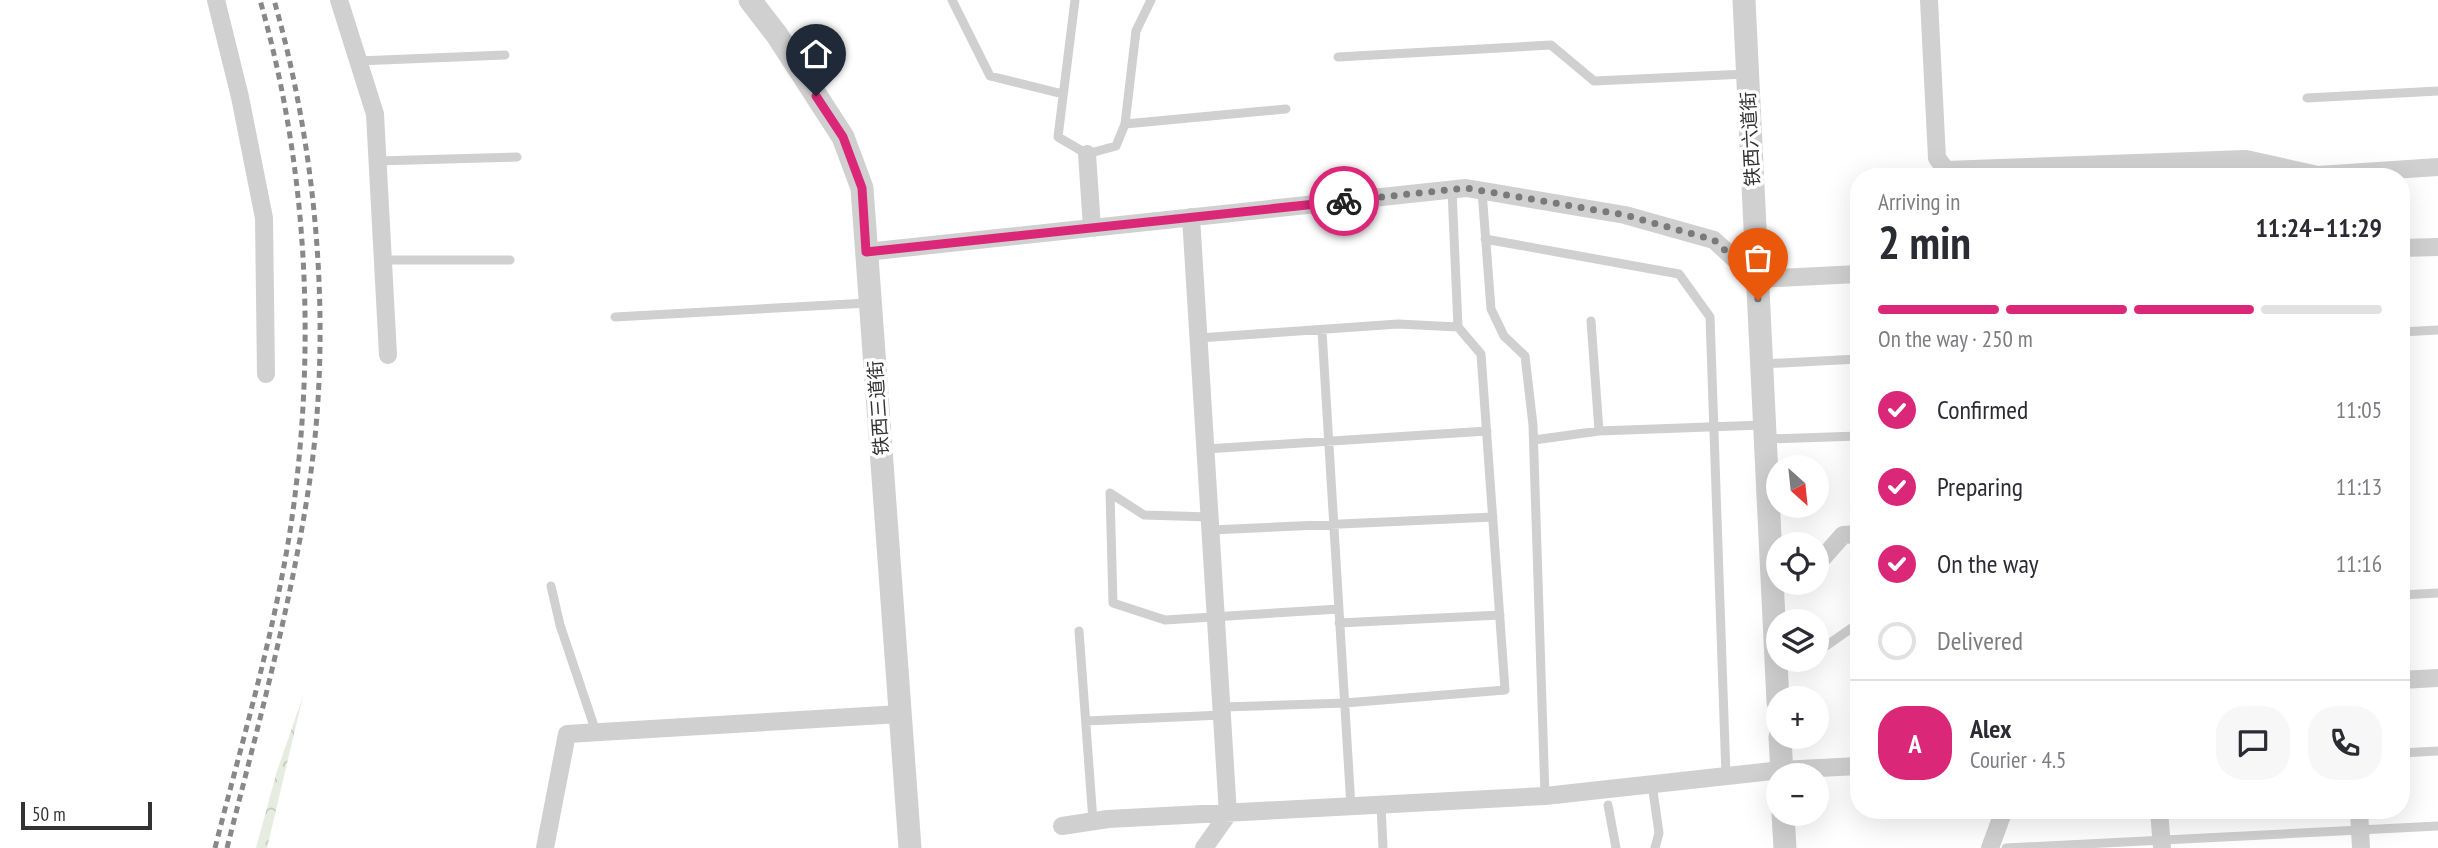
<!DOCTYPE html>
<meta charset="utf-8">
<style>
:root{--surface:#fff;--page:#f7f7f7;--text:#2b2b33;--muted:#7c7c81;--line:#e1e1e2;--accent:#db2777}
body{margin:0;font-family:"PT Sans Narrow","Noto Sans SC",sans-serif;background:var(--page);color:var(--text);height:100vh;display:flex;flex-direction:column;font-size:26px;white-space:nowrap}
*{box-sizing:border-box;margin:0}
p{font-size:23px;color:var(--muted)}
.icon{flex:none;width:38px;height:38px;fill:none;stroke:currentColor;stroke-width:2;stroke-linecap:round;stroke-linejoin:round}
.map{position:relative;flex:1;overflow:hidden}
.drawer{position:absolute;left:1850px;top:168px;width:560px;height:651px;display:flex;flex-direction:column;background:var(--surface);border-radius:28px;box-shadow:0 7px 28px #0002}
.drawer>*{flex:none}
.needle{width:46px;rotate:153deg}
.tools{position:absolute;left:1766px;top:455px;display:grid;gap:14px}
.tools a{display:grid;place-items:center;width:63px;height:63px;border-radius:50%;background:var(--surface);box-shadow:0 7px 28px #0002;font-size:35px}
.scale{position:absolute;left:21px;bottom:18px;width:131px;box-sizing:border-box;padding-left:7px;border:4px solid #333;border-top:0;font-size:19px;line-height:24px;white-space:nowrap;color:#333;-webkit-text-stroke:5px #fff;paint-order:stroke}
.pin{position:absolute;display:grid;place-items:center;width:60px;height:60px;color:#fff;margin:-72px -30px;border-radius:50% 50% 50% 0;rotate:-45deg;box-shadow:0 0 7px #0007}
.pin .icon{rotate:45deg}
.courier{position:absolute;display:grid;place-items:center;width:70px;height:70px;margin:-35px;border:5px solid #db2777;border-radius:50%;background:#fff;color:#222;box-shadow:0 2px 9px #0007}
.headline em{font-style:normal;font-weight:700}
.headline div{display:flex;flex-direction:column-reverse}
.headline{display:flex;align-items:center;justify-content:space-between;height:119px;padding:0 28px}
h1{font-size:46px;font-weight:700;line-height:52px}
.bar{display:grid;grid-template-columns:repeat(4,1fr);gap:10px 7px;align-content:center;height:84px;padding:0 28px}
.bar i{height:9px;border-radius:5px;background:var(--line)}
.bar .selected{background:var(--accent)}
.bar p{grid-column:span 4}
.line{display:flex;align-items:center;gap:18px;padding:0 28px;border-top:2px solid var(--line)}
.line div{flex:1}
.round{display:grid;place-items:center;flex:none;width:74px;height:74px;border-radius:28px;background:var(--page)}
ol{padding:0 28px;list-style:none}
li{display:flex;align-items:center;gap:21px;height:77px}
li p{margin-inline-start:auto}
li .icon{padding:7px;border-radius:50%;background:var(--accent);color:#fff;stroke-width:4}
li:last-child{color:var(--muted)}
li i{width:38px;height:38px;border:4px solid var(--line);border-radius:50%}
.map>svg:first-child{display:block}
.forest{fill:url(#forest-crowns)}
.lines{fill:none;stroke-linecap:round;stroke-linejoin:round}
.service{stroke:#d0d0d0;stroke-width:9}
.minor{stroke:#d0d0d0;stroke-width:18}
.tertiary{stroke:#d0d0d0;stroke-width:23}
.rail{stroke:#888;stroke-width:5;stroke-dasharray:7 5;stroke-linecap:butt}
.done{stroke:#7a7a7a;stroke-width:7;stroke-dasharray:0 12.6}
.route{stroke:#db2777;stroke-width:9}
.labels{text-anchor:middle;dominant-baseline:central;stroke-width:7;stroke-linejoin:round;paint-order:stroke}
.street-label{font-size:19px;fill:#333;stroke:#fff}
</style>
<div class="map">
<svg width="2438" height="848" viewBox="0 0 2438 848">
<defs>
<pattern id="forest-crowns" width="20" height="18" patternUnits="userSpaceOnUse" patternTransform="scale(1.75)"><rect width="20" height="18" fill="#e6ecdf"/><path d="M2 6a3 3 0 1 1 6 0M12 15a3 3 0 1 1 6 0" fill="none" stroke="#c6cbc0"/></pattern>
</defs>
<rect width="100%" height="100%" fill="#fff"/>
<!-- forest -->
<path class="forest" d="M303 696 267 848H256L277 771Z"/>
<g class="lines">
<!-- service -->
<path class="service" d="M952 0 990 76 1063 94
M1075 0 1058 137 1087 154 1116 146 1125 124 1136 31 1151 0
M1338 57 1551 45 1594 81 1746 74
M358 61 505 55
M2307 98 2438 91
M1125 124 1286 109
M377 161 517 157
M1482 191 1491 309 1504 336 1525 356 1533 425 1545 796
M1485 239 1679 274 1710 317 1726 776
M383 260H510
M2401 274 2405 399
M615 317 868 303
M1322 331 1351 807
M2401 332 2438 330
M1199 338 1398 324 1458 327
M1763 364 1858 359
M1599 431 1763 425
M1767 439 1858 436
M1534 440 1599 431 1591 321
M1206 449 1487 431
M1110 493 1113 603 1165 620 1339 609
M1110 493 1144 515 1210 517
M1211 530 1493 517
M551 586 560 625 596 732
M2401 595 2438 593
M1339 623 1500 615
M1079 631 1093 821
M1816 653 1853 627 1858 626
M1223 707 1345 703 1505 690 1481 354 1458 327 1452 190
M1086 721 1223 715
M2401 753 2438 751
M1652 784 1659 833 1655 848
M1381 805 1383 848
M1608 805 1616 848
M2006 848 2438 826"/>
<!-- minor -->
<path class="minor" d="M216 0 240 97 264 218 266 374
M339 0 375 114 388 355
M1929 0 1937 158 1946 170 2246 159 2318 175 2438 167
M1087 154 1092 228
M1191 217 1228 814 1204 848
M2401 248 2438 247
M866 252 1466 188 1625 215 1714 240 1756 279 1858 274
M1816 561H1820L1843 535 1858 534
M2401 680 2438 678
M2159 810 2162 848
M2359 810 2361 848
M1062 826 1108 819 1545 796 1781 770 1858 766
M545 848 567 734 900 714
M1990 848 2004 810"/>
<!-- tertiary -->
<path class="tertiary" d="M750 0 777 35 843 137 862 188 910 848
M1744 0 1778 702
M1780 737 1782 775
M1783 814 1785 848"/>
<!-- rail -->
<path class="rail" d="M215 848C245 729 282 609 296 487 315 324 305 158 260 0
M227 848C257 730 289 613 308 492 333 334 318 154 274 0"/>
</g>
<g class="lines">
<!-- done -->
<path class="done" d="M1344 201 1466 188 1625 215 1714 240 1756 279 1758 300"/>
<!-- route -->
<path class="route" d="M816 96 843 137 862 188 866 252 1344 201"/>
</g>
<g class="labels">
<!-- street labels -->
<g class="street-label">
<text transform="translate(1750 139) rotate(-93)">铁西六道街</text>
<text transform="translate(878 408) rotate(-94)">铁西三道街</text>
</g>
</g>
</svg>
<div class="tools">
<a><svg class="needle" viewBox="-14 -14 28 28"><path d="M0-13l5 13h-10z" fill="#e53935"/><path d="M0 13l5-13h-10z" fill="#7c7c81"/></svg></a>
<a><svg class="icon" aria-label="locate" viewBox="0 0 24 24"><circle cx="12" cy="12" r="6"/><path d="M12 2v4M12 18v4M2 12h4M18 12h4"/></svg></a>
<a><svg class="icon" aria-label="layers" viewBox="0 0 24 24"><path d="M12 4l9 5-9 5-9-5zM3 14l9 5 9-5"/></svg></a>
<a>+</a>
<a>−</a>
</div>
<div class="scale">50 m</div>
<div class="pin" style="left:1758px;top:300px;background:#ea580c"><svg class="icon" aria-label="bag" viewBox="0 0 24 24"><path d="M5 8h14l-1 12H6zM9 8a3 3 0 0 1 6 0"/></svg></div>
<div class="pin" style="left:816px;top:96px;background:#1f2937"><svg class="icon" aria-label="home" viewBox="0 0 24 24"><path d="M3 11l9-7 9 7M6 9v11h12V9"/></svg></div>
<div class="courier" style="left:1344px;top:201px"><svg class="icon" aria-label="bike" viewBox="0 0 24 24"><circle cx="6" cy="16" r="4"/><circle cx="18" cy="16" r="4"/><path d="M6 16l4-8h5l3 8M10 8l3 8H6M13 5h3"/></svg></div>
<section class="drawer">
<div class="headline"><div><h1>2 min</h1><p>Arriving in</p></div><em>11:24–11:29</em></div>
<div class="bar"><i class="selected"></i><i class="selected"></i><i class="selected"></i><i></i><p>On the way · 250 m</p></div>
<ol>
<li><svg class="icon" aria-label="check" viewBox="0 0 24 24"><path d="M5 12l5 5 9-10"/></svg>Confirmed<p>11:05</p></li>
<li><svg class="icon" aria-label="check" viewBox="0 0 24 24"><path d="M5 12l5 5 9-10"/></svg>Preparing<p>11:13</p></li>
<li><svg class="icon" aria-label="check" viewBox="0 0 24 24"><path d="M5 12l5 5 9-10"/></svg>On the way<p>11:16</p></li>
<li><i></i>Delivered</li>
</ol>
<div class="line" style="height:126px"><b class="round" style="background:var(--accent);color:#fff">A</b><div><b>Alex</b><p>Courier · 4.5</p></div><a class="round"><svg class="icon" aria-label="chat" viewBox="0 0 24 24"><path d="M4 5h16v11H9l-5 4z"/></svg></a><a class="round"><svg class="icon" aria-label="phone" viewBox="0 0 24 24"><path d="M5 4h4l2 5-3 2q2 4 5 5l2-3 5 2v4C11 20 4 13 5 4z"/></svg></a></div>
</section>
</div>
